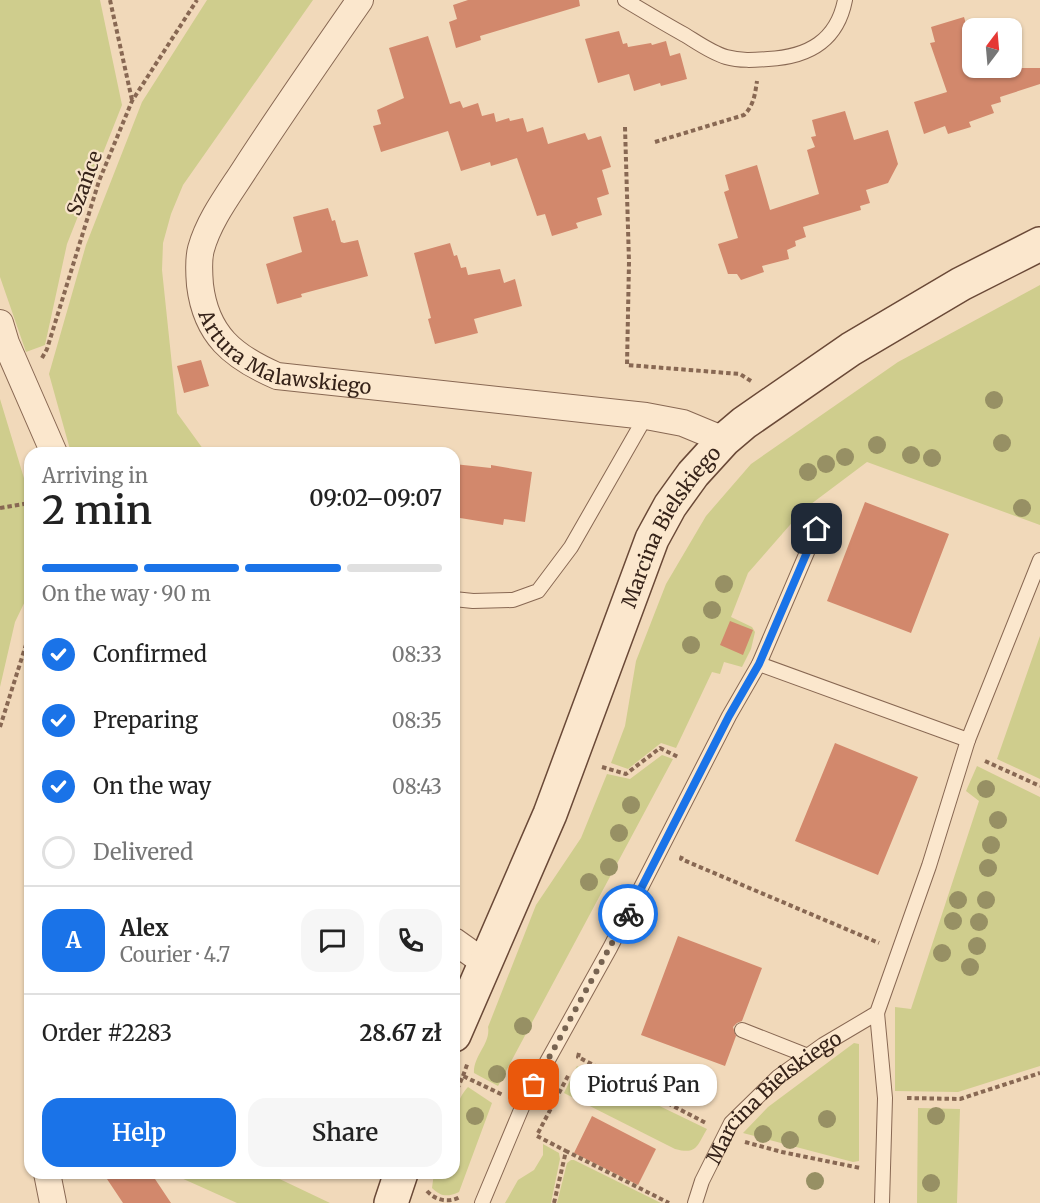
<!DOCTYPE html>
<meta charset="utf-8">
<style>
:root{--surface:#fff;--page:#f6f6f6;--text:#222;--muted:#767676;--line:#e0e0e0;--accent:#1a73e8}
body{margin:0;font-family:Merriweather,serif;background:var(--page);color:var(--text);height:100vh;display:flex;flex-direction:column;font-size:22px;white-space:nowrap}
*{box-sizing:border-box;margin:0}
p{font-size:20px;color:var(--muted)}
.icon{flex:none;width:33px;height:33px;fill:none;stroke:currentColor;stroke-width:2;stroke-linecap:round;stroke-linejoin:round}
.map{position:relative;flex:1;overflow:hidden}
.details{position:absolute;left:24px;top:447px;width:436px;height:732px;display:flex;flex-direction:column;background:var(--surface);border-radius:18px;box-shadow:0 2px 4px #0004}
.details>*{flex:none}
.needle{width:39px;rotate:16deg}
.tools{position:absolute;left:962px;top:18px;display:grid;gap:12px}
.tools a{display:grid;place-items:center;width:60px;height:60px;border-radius:12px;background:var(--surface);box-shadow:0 2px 4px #0004;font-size:30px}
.pin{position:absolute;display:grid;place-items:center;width:51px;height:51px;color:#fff;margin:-26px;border-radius:12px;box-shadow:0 3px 9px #0006}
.courier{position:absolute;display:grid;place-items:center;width:60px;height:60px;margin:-30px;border:4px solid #1a73e8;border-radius:50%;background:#fff;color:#222;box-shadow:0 2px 8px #0007}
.bubble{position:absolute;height:42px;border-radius:18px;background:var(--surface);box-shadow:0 2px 4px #0004;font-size:20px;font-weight:600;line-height:42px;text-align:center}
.head em{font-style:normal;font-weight:600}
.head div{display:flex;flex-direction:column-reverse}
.head{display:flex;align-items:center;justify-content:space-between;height:102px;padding:0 18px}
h1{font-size:39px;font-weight:600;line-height:45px}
.bar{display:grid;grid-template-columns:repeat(4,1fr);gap:9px 6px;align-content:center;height:72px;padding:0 18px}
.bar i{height:8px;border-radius:4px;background:var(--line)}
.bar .current{background:var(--accent)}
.bar p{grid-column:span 4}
.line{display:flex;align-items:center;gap:15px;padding:0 18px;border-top:2px solid var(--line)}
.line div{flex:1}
.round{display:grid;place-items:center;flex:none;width:63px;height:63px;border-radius:18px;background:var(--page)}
ol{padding:0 18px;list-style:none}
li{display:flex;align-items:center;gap:18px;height:66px}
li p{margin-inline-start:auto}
li .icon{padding:6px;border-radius:50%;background:var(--accent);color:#fff;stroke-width:4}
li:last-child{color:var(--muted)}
li i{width:33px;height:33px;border:3px solid var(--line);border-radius:50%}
.action{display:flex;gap:12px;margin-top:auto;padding:12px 18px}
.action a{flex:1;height:69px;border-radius:18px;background:var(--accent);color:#fff;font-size:24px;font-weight:600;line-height:69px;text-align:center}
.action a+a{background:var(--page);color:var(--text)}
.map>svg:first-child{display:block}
.green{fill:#cfcd8d}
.building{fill:#d2886c}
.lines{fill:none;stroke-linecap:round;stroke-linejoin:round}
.lane-casing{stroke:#886853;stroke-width:16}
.street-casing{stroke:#886853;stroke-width:28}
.secondary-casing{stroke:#6a4937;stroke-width:36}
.path{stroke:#886853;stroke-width:4;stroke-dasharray:4.5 3;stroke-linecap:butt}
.lane{stroke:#fbe7cd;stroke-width:14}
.street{stroke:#fbe7cd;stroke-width:26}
.secondary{stroke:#fbe7cd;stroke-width:33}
.tree{fill:#979064}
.done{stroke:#776351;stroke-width:6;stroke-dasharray:0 10.8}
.route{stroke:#1a73e8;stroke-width:8}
.labels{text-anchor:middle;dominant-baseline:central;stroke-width:4.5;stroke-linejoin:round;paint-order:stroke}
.street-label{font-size:20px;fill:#362319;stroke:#f8e4ca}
</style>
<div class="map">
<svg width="1040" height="1203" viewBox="0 0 1040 1203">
<rect width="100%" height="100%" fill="#f1d9ba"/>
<!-- green -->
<path class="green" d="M0 0H100L122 105 67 244 45 345 26 352 0 277Z
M207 0H313L183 185 171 214 163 243 162 270 177 413 206 453H71L49 374 86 245 142 102Z
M1040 285V525L867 462 803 510 748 573 731 617 752 627 755 632 751 649 742 667 724 662 720 674 712 672 676 748 661 743 628 769 611 763 625 726 636 661 666 584 706 516 751 464 898 362Z
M0 399 30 498V591L15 622 0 687Z
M1040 636V779L997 759Z
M662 755 673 759 498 1086 474 1073C473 1056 491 1043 488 1027L536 905 581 838 607 774 630 779Z
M977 766 1040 797V1066L958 1092 895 1091V1007L911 1009 979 801 966 791Z
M854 1043 859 1044V1161L853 1162 743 1133 768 1107Z
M577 1066 707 1129C697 1146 697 1155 675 1149L564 1093Z
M468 1087 492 1103 459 1192C448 1197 441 1197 432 1188L434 1173H454C454 1146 448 1108 468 1087Z
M918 1108 960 1109 957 1203H917Z
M543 1144 559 1153 560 1159 551 1203H505L518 1180 534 1170 543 1155Z
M571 1160H574L661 1203H557L567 1163Z
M170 1173H267L330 1203H237Z"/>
<!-- building -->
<path class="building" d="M468 0H579L580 6 480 36 481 40 456 48 449 22 457 19 453 5Z
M964 17 972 44V68H1040V84L1000 97 1001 102 991 105 994 113 969 122 971 127 948 134 945 126 924 134 914 102 947 92 930 43 935 42 931 27Z
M619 31 623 44 627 43 628 47 651 43 652 45 666 41 670 56 680 53 687 79 661 86 660 83 634 91 629 74 598 83 585 39Z
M428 36 450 104 460 101 463 108 478 103 482 116 494 113 496 122 509 118 510 121 523 118 527 132 543 127 548 144 585 133 588 140 601 136 611 167 602 170 609 194 597 198 602 215 576 223 578 228 552 236 545 214 537 216 517 158 491 166 490 162 461 171 448 131 381 152 373 126 381 124 377 110 404 98 389 48Z
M845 111 854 140 888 130 898 164 888 183 866 190 870 203 860 206 861 210 803 227 806 237 795 241 796 246 787 250 789 259 762 266 764 272 741 280 737 274H728L718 244 738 238 724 192 729 190 725 175 757 165 770 210 819 194 807 150 815 147 811 137 816 136 812 120Z
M328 208 332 221 335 220 341 242 344 243 358 240 368 276 301 294 302 297 277 304 266 264 302 252 293 217Z
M450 243 454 256 457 255 461 268 466 267 468 275 500 269 504 283 515 279 522 306 474 319 478 333 435 344 428 319 431 318 414 253Z
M201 360 209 386 184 393 177 366Z
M454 464 491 468V465L532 472 525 522 504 519 503 525 454 517Z
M865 502 949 534 911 633 827 601Z
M730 621 753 630 743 655 720 645Z
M835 743 918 777 878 875 795 841Z
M678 936 762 968 742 1021 737 1023 733 1027 736 1036 725 1066 641 1035Z
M592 1116 656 1149 638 1185 574 1153Z
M103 1173H151L171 1203H123Z"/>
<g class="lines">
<!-- lane casing -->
<g class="lane-casing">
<g id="lane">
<path d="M625 0C645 12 665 24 685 35 698 43 712 53 726 57 740 61 754 60 768 59 808 57 837 41 845 0"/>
<path d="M454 599 473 601 513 600 538 591 571 547 646 416"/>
<path d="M759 664 968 740"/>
<path d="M877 1013 885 1098 882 1203"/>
<path d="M742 1030 808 1056"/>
<path d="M482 1203 523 1105 610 948 729 716 759 664 817 529"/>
<path id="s1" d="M695 1203 702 1181 731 1123 778 1077 823 1045 877 1013 929 866 968 740 1040 560"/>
</g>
</g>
<!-- street casing -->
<g class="street-casing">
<g id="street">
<path id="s2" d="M360 0C321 56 282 112 245 169 229 194 209 220 201 249 198 260 199 273 200 285 206 335 233 357 277 376L646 416 683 423 724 440"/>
<path d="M0 323 6 343 54 453"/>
<path d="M454 941 485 963"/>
<path d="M47 1173 53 1203"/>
</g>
</g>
<!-- secondary casing -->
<g class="secondary-casing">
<g id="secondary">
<path id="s3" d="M454 1035 550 814 652 539 670 506 693 474 724 440 744 423 851 349 961 284 1040 244"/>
<path d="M391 1203 401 1173"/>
</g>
</g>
<!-- path -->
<path class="path" d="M110 0 132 100
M625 127 629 262 627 365 740 374 751 381
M655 142 744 115C754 105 755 94 757 81
M42 358 47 349 99 181 132 101 197 0
M0 508 30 503
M0 727 30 632
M985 761 1040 786
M602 767 626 774 660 748 678 757
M682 856 681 859 879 943
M579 1053 578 1057 706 1123
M463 1076 468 1062
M454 1096 463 1076 503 1095
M907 1098 960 1099 1040 1073
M538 1133 569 1074
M537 1136 566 1151
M745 1142 782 1152 860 1168
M427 1191C436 1201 449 1203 460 1197
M554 1203 566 1151 669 1203"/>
<!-- lane -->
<use href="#lane" class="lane"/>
<!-- street -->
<use href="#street" class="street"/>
<!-- secondary -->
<use href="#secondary" class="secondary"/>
</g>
<!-- trees -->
<g class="tree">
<circle cx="994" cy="400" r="9"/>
<circle cx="1002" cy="443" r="9"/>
<circle cx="877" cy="445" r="9"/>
<circle cx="911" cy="455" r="9"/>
<circle cx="845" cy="457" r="9"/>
<circle cx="932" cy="458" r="9"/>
<circle cx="826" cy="464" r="9"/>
<circle cx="808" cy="472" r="9"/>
<circle cx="1022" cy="508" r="9"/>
<circle cx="724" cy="584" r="9"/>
<circle cx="712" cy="610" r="9"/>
<circle cx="691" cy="645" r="9"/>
<circle cx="986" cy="789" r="9"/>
<circle cx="631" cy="805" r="9"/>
<circle cx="998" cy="820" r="9"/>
<circle cx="619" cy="833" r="9"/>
<circle cx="991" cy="845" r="9"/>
<circle cx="609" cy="867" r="9"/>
<circle cx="988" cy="868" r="9"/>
<circle cx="589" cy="882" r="9"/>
<circle cx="958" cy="900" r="9"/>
<circle cx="986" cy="900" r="9"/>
<circle cx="953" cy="921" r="9"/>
<circle cx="979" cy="922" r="9"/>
<circle cx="977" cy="946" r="9"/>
<circle cx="942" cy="953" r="9"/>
<circle cx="970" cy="967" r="9"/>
<circle cx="523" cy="1026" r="9"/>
<circle cx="497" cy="1074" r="9"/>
<circle cx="475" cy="1116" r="9"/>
<circle cx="936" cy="1116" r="9"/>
<circle cx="827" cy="1119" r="9"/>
<circle cx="763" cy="1134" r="9"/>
<circle cx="790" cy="1140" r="9"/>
<circle cx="815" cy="1181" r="9"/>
<circle cx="931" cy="1183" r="9"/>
</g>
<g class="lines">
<!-- done -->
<path class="done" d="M534 1085 628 914"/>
<!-- route -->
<path class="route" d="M628 914 729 716 759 664 817 529"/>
</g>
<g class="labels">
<!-- street labels -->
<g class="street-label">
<text transform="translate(84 183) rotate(-70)">Szańce</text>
<text stroke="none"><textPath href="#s2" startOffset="456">Artura Malawskiego</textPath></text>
<text stroke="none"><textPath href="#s3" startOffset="554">Marcina Bielskiego</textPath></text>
<text stroke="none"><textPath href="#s1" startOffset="136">Marcina Bielskiego</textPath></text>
</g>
</g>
</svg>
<div class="tools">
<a><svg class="needle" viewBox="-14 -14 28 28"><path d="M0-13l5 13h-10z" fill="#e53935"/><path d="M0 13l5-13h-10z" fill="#767676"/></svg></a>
</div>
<div class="pin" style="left:534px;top:1085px;background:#ea580c"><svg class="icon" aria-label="bag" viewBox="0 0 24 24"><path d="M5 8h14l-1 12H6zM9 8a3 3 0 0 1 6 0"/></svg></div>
<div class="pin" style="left:817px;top:529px;background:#1f2937"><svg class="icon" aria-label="home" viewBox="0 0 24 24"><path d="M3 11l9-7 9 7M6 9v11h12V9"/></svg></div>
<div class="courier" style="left:628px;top:914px"><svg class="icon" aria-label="bike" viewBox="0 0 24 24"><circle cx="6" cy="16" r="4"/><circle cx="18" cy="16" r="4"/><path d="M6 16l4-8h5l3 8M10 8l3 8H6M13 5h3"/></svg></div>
<div class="bubble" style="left:570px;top:1064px;width:147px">Piotruś Pan</div>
<section class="details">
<div class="head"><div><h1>2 min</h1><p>Arriving in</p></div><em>09:02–09:07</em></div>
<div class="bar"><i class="current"></i><i class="current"></i><i class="current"></i><i></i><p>On the way · 90 m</p></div>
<ol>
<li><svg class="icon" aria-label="check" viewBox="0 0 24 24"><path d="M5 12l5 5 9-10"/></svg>Confirmed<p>08:33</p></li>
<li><svg class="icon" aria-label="check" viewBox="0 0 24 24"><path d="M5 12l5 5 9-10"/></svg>Preparing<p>08:35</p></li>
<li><svg class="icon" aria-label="check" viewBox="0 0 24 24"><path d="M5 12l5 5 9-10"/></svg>On the way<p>08:43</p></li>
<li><i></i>Delivered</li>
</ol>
<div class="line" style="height:108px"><b class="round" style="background:var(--accent);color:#fff">A</b><div><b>Alex</b><p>Courier · 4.7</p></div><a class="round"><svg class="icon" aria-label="chat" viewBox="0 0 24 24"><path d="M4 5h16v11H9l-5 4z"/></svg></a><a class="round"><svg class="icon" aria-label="phone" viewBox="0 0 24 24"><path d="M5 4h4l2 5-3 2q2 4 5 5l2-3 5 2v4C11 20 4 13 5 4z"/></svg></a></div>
<div class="line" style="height:78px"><div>Order #2283</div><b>28.67 zł</b></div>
<div class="action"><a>Help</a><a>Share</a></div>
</section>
</div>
